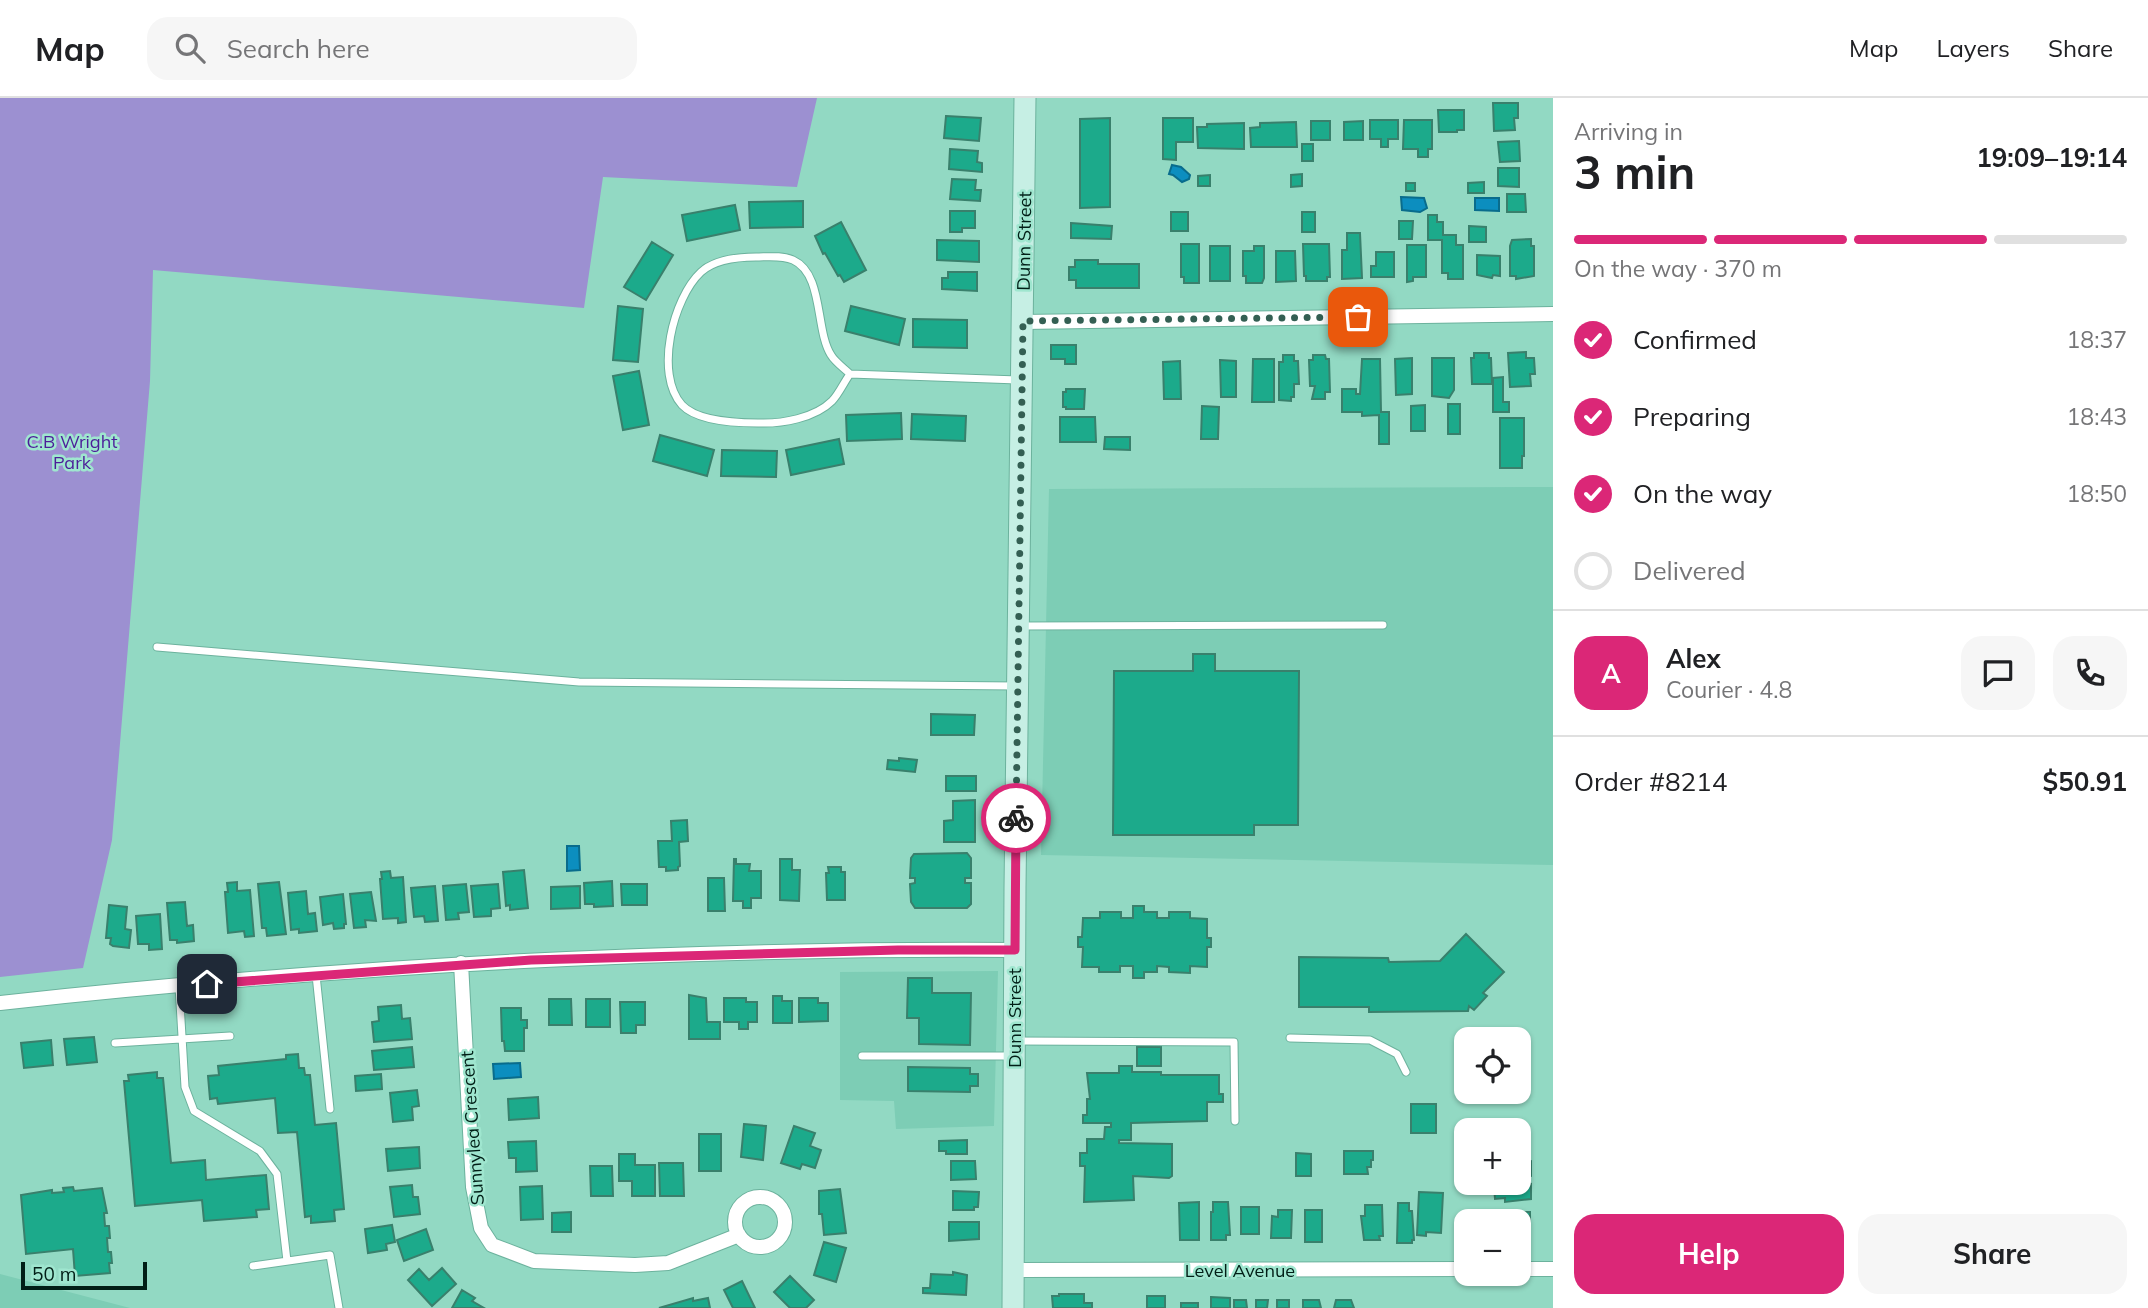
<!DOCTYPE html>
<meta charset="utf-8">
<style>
:root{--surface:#fff;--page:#f6f6f6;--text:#202124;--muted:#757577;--line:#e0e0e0;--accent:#db2777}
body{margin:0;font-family:Mulish,sans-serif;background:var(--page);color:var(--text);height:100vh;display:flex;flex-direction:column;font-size:26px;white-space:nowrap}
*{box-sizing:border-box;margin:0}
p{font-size:23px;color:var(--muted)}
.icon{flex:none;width:38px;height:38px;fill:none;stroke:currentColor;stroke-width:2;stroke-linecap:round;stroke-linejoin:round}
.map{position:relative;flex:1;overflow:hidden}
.drawer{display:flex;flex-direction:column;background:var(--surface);width:595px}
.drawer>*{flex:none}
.buttons{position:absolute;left:1454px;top:929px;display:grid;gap:14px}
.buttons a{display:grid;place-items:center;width:77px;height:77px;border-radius:14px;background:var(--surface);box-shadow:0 2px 5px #0004;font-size:35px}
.scale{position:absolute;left:21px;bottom:18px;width:126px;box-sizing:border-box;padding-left:7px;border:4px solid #011e16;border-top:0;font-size:19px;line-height:24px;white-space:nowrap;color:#011e16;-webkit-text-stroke:5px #9fe6cf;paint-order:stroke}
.pin{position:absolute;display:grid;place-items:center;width:60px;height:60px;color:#fff;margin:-30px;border-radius:14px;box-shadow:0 4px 10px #0006}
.courier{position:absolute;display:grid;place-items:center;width:70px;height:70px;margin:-35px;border:5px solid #db2777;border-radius:50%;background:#fff;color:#222;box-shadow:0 2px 9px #0007}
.summary em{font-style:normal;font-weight:700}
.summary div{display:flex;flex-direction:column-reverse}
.summary{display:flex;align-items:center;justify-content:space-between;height:119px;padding:0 21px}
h1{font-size:46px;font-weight:700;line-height:52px}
.bar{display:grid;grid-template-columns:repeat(4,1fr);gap:10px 7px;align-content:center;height:84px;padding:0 21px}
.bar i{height:9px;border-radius:5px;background:var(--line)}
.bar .selected{background:var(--accent)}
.bar p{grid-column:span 4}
.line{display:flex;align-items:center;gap:18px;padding:0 21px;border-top:2px solid var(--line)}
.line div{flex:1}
.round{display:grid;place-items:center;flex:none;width:74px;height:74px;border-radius:21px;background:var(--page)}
ol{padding:0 21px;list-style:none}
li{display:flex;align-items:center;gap:21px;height:77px}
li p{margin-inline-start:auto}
li .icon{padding:7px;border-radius:50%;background:var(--accent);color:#fff;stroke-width:4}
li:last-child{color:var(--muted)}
li i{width:38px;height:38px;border:4px solid var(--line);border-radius:50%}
.action{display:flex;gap:14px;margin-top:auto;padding:14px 21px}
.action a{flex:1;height:80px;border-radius:21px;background:var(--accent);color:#fff;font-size:28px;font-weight:700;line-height:80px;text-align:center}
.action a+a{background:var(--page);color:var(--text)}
header{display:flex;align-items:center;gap:42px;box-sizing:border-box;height:98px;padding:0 35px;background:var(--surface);border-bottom:2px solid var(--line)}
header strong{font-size:33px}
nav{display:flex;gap:38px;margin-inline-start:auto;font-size:24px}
.search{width:490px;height:63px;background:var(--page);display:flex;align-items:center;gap:18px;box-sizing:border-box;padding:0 24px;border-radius:21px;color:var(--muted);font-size:26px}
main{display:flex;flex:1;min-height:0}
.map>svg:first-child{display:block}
.built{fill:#7dcdb5}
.green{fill:#9c90d1}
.water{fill:#0c8ebf;stroke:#096c8c;stroke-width:2}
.building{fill:#1caa8b;stroke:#39806c;stroke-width:2}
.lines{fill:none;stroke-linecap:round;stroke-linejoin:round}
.lane-casing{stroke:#6cb29d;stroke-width:9}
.street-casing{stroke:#6cb29d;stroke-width:16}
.secondary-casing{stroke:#6cb29d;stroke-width:23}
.lane{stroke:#fff;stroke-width:7}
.street{stroke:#fff;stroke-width:14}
.secondary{stroke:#c6efe4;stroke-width:21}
.done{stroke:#345f53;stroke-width:7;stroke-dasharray:0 12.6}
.route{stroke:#db2777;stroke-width:9}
.labels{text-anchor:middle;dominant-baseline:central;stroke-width:5;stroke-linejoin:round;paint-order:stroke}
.street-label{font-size:18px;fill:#011e16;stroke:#9fe6cf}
.park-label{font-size:18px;fill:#4c1d99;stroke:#9fe6cf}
</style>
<header>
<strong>Map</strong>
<div class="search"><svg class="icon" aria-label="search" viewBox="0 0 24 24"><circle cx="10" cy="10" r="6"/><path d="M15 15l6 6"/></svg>Search here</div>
<nav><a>Map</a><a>Layers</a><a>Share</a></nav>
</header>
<main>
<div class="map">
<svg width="1553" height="1210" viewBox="0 0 1553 1210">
<rect width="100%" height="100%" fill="#92d9c3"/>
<!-- built -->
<path class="built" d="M1553 389V767L1041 757 1049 391Z
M998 873 994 1028 896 1031 894 1003 840 1002V874Z
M0 1176 130 1210H0Z"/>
<!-- green -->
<path class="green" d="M0 0H817L797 89 603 79 584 210 153 172 150 283 112 742 83 870 0 879Z"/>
<!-- water -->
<path class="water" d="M1172 67 1181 69 1190 77 1189 81 1182 84 1173 77 1169 76Z
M1401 99 1424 100 1427 110 1420 114 1402 112Z
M1475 100H1499V113L1475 112Z
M567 748H579L580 772 567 773Z
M520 965 521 979 494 981 493 966Z"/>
<!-- building -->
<path class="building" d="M1493 5H1518V20H1514L1515 32 1494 33Z
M1438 12H1464V32H1457V34H1439Z
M946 18 981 20 979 43 944 40Z
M1110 20V109L1080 110V21Z
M1163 20H1193V44H1176V62L1163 61Z
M1370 22H1398V41H1388V49H1381V41H1370Z
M1404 22H1432V51H1428V59H1418V51H1403Z
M1311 23H1330V42H1311Z
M1363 23V42H1344V24Z
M1296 24 1297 49H1251L1250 30 1260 29V25Z
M1244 25V51L1198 50 1197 29H1207V26Z
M1519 43 1520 63 1500 64 1498 44Z
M1302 46H1313V63H1302Z
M950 51 978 53 977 64 982 65V74L949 71Z
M1498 70H1519V89L1498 88Z
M1302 76V88L1291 89V77Z
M1210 77V88H1198V78Z
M952 81 976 82 975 92H981L980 103 950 101Z
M1484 84V95H1468V85Z
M1406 85H1415V93H1406Z
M1507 96H1525L1526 114H1507Z
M803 103V129L750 130 749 104Z
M735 107 740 132 687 143 682 117Z
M950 113H975V130H962V134H950Z
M1171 114H1188V133H1171Z
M1302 114H1315V134H1302Z
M1428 117H1437V124H1443V137H1456V147H1463V181H1448V175H1442V142H1428Z
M1399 123H1413L1412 141H1399Z
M841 124 866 172 844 184 840 177 838 178 825 155 823 156 815 138Z
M1071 125 1112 128 1111 141 1071 140Z
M1469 128 1486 129V144H1469Z
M1347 135H1360L1362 180 1342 181V152H1347Z
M1531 141V148H1534V178L1516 181V178H1510V148L1512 142Z
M937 142 979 143V164L937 162Z
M652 144 673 157 646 202 624 189Z
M1181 146H1199V185H1184V179H1181Z
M1303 146H1329L1330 179H1327V183H1306V178H1304Z
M1407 147H1426V179H1413V183L1407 184Z
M1210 148H1230V183H1210Z
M1254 148H1264V180L1262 185H1246V178H1243V153H1254Z
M1276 153H1295L1296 183 1276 184Z
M1376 154H1394V179H1371V168H1376Z
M1477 157 1500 158V178L1493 177 1492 180 1477 177Z
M1075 162H1098V166H1139V190H1076V182H1069V169H1075Z
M948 174H977V193L942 191V180H948Z
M618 208 643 211 638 264 613 262Z
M851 208 905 221 899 247 845 233Z
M913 221 967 222V250L913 249Z
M1051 247H1076V266H1065V261H1051Z
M1526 254V260H1534L1535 276H1530L1531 288 1510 289 1508 255Z
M1474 255H1489V260H1491L1492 286H1472L1471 260H1474Z
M1283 257H1294V263H1298L1299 286H1294V299H1291V303L1279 302V264H1283Z
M1313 257H1325L1326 261H1329L1330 294H1325V301H1312L1315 288H1310L1309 262H1313Z
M1412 260V296L1396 297 1395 261Z
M1432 260H1454V292L1449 300 1432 298Z
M1253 261H1274V304H1252Z
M1362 261H1380L1381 314H1389V346H1379V317L1362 318V314H1342V291H1356V296H1360Z
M1220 262 1236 263V299H1221Z
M1180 263 1181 301H1164L1163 264Z
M639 273 649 327 623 332 613 278Z
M1503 279V304H1509V314H1493V280Z
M1066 291H1085L1084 311H1066V309H1063V294H1066Z
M1448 306H1460V336H1448Z
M1425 307V333H1411V308Z
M1202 308 1219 309 1218 341H1201Z
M901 315 902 341 847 343 846 317Z
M912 316 966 318 965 343 911 341Z
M1060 319H1095L1096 344H1060Z
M1500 320H1524V358H1522V370H1500Z
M660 337 714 352 707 378 653 363Z
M1105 339H1130V352L1104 351Z
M839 341 844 366 791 377 786 352Z
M722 352 777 353 776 379 721 378Z
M1193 556H1215V573H1299L1298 727H1254V737H1113L1114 573H1193Z
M931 616 975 617 974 637H931Z
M899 660 917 662 915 674 887 671 888 662 899 663Z
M946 678H976V693H946Z
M975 702V744H944V723L953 722V703Z
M687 722 688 743 679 744 680 768 678 769V772L666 773V769H659L658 743H672L671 723Z
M967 755 971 760V780H965V785H971V806L967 810H915L911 804 910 786 915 785V780H910L911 760 914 756Z
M734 761H736V766H750L749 773H761V800H751V810H743V803H733Z
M780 761H792V772H800L799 803 780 802Z
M828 769H841V774H845V802H827L826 775H829Z
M524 772 528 810 510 812V807L506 808 503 774Z
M390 773 391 780 403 779 406 824 398 825V820L383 821 380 781H382L381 774Z
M708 780H724L725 813H708Z
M612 783 613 808 594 809V806H585L584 785Z
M237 784V793L250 792 254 838 245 839 244 833 228 835 225 794H228L227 785Z
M279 784 286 836 267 838 266 830H262L258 786Z
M466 786 469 814 458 815 459 821 446 822 443 788Z
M498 786 500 810 491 811V818L474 819 471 788Z
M621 786H647V807H622Z
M435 788 438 823 425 824 424 818 414 819 411 790Z
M580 788V810L551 811V789Z
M306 793 308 816 315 815 317 833 299 835V831L291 832 288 795Z
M371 794 376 823 365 822 366 829 354 830 350 796Z
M343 796 346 826H344V830L334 831 333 825 323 827 320 799Z
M185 804 187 828 193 827 194 843 177 845V842H170L167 805Z
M109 807 127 809 125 831 131 832 129 850 113 848 110 846 111 840H106Z
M1133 808H1144V814H1157V820H1169V814H1190V820L1207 821V840H1211V849H1207V869L1190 868V875L1169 874V869L1157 868V874H1144V880H1133V868H1120V874H1099V869H1082L1083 849H1078V839H1082L1083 820H1100V814H1121V820H1133Z
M160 816 162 851 149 852V846H138L136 818Z
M1466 836 1504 874 1483 895 1487 898 1474 912 1469 908 1468 913 1369 914V909H1299V859L1388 860 1389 864 1440 863Z
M908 880H932V895H971L970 947 919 946V920H907Z
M689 897 706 900 707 924H720V941H689Z
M773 898H782V903H792V925H773Z
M724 900H746V904H757V924H748V931H739V924H724Z
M799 900H818V905H828V923L799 924Z
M549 901H571L572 927H549Z
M586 901H610V929H586Z
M620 904H645V927H636V935H621Z
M401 907 402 921 410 920 412 941 374 944 372 924 379 923 378 909Z
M501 910H521V922H527V930H524V953H505L504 943H502Z
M94 939 97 964 67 967 64 941Z
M51 942 53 967 24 970 21 945Z
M412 949 414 969 374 972 372 953Z
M1137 949H1161V968H1137Z
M298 956 299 970H304L305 977H310L315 1027 336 1025 344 1111 334 1112 335 1123 311 1125V1118L305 1119 297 1034 278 1035 275 1000 218 1006 217 1000 210 1001 208 978 219 977 218 968 286 961V957Z
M1119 968H1132V974H1161V977H1219V996H1223V1004H1207V1023L1131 1025V1042H1119V1045L1172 1046V1078L1169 1080 1133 1078 1134 1102 1084 1104 1085 1068H1080V1055H1087V1041H1104L1105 1029H1111V1025H1083V1017H1087V1001H1090L1087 975H1119Z
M908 969 970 970V976H978V988H970V994L908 993Z
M157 974V980H163L171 1065 205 1062 206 1082 266 1077 269 1111 256 1112 257 1119 204 1123 202 1102 135 1108 124 983H129L128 977Z
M381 976 382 991 356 993 355 978Z
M417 992 419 1008 412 1009 413 1022 393 1024 390 995Z
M538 999 539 1020 509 1022 508 1001Z
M1411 1006H1436V1035H1411Z
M744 1026 766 1028 763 1062 741 1059Z
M794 1028 815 1035 810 1048 821 1052 815 1070 802 1066 800 1071 781 1065Z
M699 1036H721V1073H699Z
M967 1042V1056H946V1053H939V1043Z
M536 1043 537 1073 516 1074V1060H509L508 1044Z
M419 1049 420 1070 388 1073 386 1051Z
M1344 1053H1373V1062H1371V1069H1367L1368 1076H1344Z
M1296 1055 1311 1056V1078H1296Z
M619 1056H635V1067H655V1098H632V1083H619Z
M1519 1061 1531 1063V1078L1519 1080Z
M951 1063H975L976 1081 951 1082Z
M659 1065H683L684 1098H660Z
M590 1068H612L613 1098H591Z
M1519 1083H1526V1087L1531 1086V1101L1505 1104V1100L1495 1101 1494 1087Z
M412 1087 413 1099H418L420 1116 394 1119 390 1089Z
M542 1088 543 1121 521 1122 520 1089Z
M73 1089 74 1093 102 1090 107 1115H104L105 1128H109L110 1140H107L108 1154H111L112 1165H109L110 1175 75 1178 73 1151 26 1156 21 1097 52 1092V1095L64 1094 63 1090Z
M840 1091 846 1135 824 1137 822 1116H819V1093Z
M953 1093 979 1094 978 1109H974V1112H953Z
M1419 1094 1443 1095 1441 1135 1426 1134V1138L1417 1137Z
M1199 1104V1142H1180L1179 1105Z
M1213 1104H1228L1230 1137H1226V1142H1211V1114H1213Z
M1398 1105H1409V1113H1412L1414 1142H1412V1145H1397Z
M1365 1107H1382L1383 1138H1379L1380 1142H1364L1361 1118H1365Z
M1241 1109H1259V1136H1241Z
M1278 1112H1292L1291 1140H1271L1272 1118 1278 1119Z
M1305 1112H1322V1144H1305Z
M571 1114V1134H552V1115Z
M1510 1114H1530V1138H1519V1124H1481V1116H1501L1502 1121H1510Z
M949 1124H979V1141L949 1143Z
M392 1127 395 1144 386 1146 387 1152 368 1155 365 1131Z
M426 1131 433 1152 404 1163 397 1142Z
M824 1144 846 1150 836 1184 814 1177Z
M442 1170 456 1186 432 1208 408 1182 419 1171 429 1182Z
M953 1174 967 1177 966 1197 923 1195V1190H930L931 1176 953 1177Z
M790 1178 814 1202 806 1210H790L774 1194Z
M742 1183 755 1210H733L724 1192Z
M462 1192 475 1200 472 1203 484 1210H452Z
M1059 1196H1084V1205H1092V1210H1053L1052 1198H1059Z
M1147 1198H1165V1210H1147Z
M1211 1199 1230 1200V1210H1211Z
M693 1200V1203L708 1200 710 1210H659Z
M1234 1202H1246L1247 1210H1234Z
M1256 1202H1268L1267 1210H1256Z
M1277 1202H1289V1210H1277Z
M1303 1202H1319L1321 1210H1303Z
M1336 1202H1351L1354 1210H1334Z
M1181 1205H1198V1210H1181Z"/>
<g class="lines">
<!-- lane casing -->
<g class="lane-casing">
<path id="lane" d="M850 276C844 284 839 296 832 303 815 320 782 326 758 325 737 325 697 323 682 307 654 276 673 200 701 174 715 161 738 159 756 159 767 159 782 157 793 162 824 176 815 232 831 257 835 264 844 270 850 276L1018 282
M1020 528 1383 527
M157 549 579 584 1017 588
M316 877 330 1011
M179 888 185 989 194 1013 260 1053 277 1076 287 1163
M1290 940 1370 942 1397 956 1406 974
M1015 943 1234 944 1235 1023
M115 945 230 938
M862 958H1012
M253 1168 330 1157 339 1210"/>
</g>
<!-- street casing -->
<g class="street-casing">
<path id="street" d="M1023 224 1553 216
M461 865 473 1089 481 1130 492 1147 534 1163 635 1167 668 1165 739 1137
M0 905C337 868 676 850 1015 852
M735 1124a25 25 0 1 1 50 0a25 25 0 1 1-50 0Z
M1519 1171H1553
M1013 1172 1466 1171"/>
</g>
<!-- secondary casing -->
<g class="secondary-casing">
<path id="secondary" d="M1013 1210 1015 790 1025 0"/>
</g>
<!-- lane -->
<use href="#lane" class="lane"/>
<!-- street -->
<use href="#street" class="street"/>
<!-- secondary -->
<use href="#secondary" class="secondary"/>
</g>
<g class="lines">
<!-- done -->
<path class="done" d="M1016 720 1023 223 1358 219"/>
<!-- route -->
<path class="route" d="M207 886 531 862 898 852H1015L1016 720"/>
</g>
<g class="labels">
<!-- street labels -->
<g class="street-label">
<text transform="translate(1024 143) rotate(-89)">Dunn Street</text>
<text transform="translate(1014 920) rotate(-90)">Dunn Street</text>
<text transform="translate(472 1030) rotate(-94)">Sunnylea Crescent</text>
<text x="1240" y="1172">Level Avenue</text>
</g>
<!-- park labels -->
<g class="park-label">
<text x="72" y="343">C.B Wright<tspan x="72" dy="21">Park</tspan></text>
</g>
</g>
</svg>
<div class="buttons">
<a><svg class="icon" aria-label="locate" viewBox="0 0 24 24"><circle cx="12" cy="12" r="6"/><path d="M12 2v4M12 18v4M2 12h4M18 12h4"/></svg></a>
<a>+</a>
<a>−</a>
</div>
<div class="scale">50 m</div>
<div class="pin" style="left:1358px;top:219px;background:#ea580c"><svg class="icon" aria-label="bag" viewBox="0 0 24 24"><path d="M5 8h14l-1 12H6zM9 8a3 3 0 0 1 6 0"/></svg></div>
<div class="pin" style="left:207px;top:886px;background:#1f2937"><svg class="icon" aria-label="home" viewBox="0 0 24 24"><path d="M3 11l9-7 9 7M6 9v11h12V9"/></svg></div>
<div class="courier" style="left:1016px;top:720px"><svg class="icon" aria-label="bike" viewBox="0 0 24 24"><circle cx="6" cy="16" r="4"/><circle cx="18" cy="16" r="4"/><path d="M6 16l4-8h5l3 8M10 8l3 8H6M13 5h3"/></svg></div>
</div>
<section class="drawer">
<div class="summary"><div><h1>3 min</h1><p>Arriving in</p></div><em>19:09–19:14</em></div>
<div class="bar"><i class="selected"></i><i class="selected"></i><i class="selected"></i><i></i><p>On the way · 370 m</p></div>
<ol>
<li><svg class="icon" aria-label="check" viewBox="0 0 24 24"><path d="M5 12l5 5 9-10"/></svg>Confirmed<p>18:37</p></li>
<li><svg class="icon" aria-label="check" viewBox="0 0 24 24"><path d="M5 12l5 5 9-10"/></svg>Preparing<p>18:43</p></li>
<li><svg class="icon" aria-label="check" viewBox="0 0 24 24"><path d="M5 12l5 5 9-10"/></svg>On the way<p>18:50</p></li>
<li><i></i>Delivered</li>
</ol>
<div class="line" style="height:126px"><b class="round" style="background:var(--accent);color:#fff">A</b><div><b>Alex</b><p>Courier · 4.8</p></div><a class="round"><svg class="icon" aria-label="chat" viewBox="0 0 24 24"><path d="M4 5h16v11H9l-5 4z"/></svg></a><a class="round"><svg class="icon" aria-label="phone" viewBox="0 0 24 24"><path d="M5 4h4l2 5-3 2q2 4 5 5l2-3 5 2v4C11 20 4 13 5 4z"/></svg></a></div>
<div class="line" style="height:91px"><div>Order #8214</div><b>$50.91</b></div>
<div class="action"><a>Help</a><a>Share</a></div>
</section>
</main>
